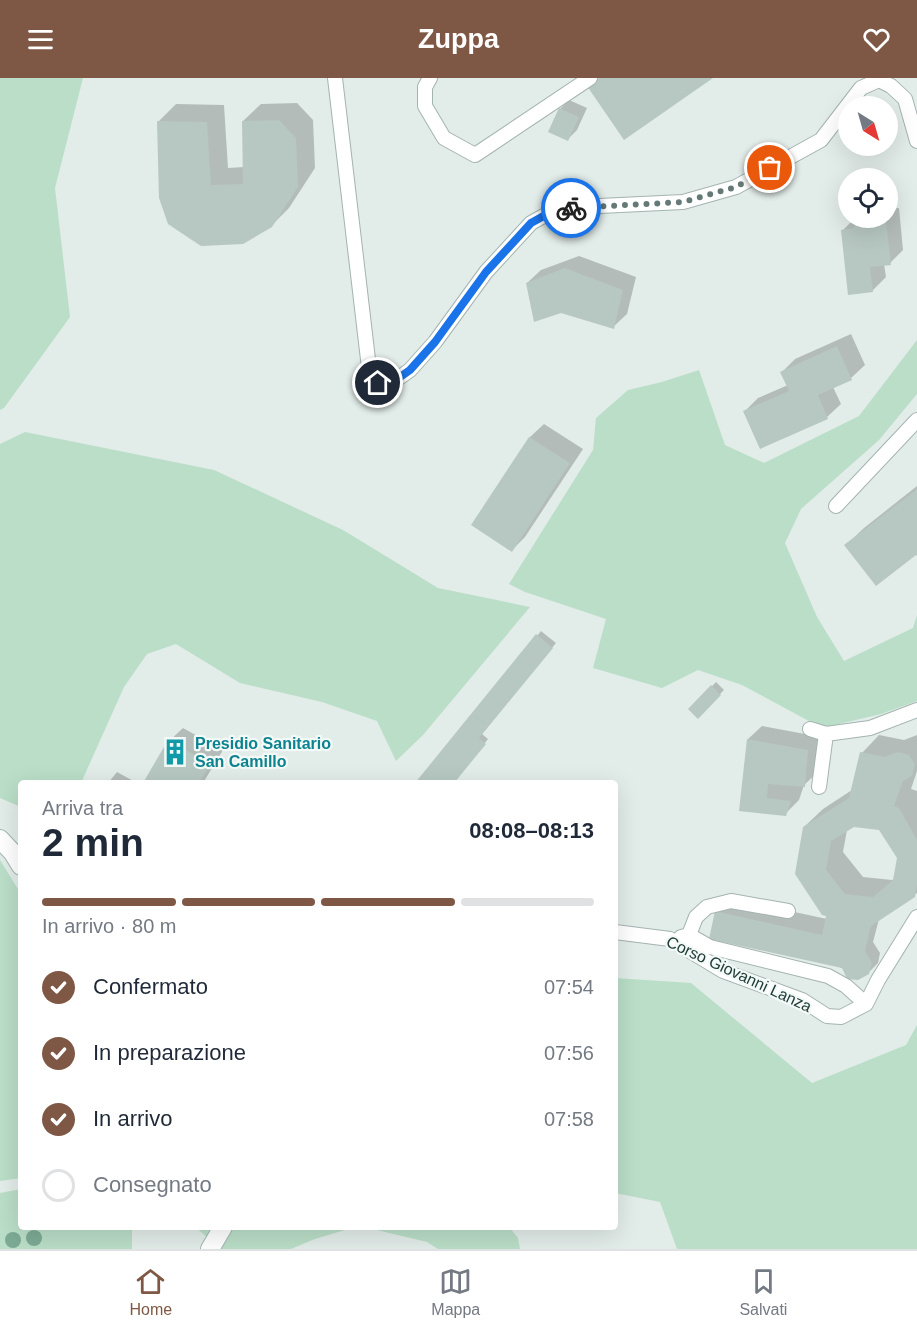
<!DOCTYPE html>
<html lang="it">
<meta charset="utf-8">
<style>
:root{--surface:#fff;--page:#f6f6f7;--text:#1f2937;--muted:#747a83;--line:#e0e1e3;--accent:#7f5745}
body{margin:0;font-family:Helvetica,sans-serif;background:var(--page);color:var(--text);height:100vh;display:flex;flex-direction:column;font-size:22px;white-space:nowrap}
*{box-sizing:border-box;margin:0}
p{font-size:20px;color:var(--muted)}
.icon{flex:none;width:33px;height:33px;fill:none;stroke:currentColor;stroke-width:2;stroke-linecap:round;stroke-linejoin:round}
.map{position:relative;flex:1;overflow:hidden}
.drawer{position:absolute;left:18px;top:702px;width:600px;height:450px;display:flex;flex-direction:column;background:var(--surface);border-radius:6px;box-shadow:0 6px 24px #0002}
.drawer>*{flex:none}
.needle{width:39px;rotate:143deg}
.tools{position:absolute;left:838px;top:18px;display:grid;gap:12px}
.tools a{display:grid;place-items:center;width:60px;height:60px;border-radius:50%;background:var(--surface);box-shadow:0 6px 24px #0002;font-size:30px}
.pin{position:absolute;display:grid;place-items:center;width:51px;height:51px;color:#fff;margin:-26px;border:3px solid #fff;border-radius:50%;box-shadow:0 2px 6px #0007}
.courier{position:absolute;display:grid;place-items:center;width:60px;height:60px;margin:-30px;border:4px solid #1a73e8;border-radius:50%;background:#fff;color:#222;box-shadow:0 2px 8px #0007}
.head em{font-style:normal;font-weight:600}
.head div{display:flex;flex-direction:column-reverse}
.head{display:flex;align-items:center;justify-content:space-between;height:102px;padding:0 24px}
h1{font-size:39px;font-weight:600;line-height:45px}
.bar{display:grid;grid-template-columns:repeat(4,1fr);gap:9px 6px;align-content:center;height:72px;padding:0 24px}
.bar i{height:8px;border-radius:4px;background:var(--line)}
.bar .current{background:var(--accent)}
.bar p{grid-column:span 4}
ol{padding:0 24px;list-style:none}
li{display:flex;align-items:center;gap:18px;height:66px}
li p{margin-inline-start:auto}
li .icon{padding:6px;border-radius:50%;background:var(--accent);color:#fff;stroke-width:4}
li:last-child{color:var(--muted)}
li i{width:33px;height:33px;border:3px solid var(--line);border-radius:50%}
header{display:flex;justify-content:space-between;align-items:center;height:78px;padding:0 24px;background:var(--accent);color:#fff;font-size:27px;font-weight:600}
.tabs{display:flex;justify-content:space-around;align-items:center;height:84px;border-top:2px solid var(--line);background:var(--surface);font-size:16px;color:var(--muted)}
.tabs a{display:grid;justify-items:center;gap:3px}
.tabs .current{color:var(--accent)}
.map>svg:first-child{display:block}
.green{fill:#badec8}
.shadow{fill:#0003;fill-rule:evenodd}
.building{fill:#b7c7c2;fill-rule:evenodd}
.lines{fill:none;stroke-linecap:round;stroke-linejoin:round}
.lane-casing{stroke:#a4b4b1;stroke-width:16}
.secondary-casing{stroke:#a0b8b2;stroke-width:20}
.lane{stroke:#fff;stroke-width:14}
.secondary{stroke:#fff;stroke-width:18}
.tree{fill:#7dab95}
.done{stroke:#657a77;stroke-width:6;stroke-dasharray:0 10.8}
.route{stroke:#1a73e8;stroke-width:8}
.labels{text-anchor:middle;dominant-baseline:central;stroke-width:4.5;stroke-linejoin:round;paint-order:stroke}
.culture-label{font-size:16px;font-weight:bold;fill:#0d838f;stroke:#f2f9f6;text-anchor:start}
.street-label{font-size:16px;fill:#213d39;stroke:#f2f9f6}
</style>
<header><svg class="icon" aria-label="menu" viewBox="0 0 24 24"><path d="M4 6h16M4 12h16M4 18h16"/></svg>Zuppa<svg class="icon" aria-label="heart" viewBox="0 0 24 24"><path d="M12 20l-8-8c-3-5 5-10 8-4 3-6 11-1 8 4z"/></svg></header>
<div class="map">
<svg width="917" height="1171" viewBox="0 0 917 1171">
<rect width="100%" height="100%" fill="#e2ece9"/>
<!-- green -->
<path class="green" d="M0 0H83L55 110 70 239 4 330 0 332Z
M917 262V316L879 362 801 431 785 465 817 539 844 583 913 550 917 537V623L881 636 822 650 742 607 698 592 662 610 593 590 606 541 525 514 509 506 593 372 596 340 628 312 662 304 699 292 725 367 764 385 859 338Z
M25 354 214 392 343 452 438 510 530 529 423 657 396 683 377 643 322 624 240 605 176 566 147 576 124 609 81 705H21V729L0 720V366Z
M0 782 21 816V1100L0 1103Z
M615 900 691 905 812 1005 906 967 917 947V1171H677L660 1124 615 1115Z
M21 1111V1149H132V1171H0V1115Z
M195 1149H355L315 1161 291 1171H221Z
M364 1149H509L518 1160 520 1171H438L427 1164Z"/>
<!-- shadow -->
<path class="shadow" d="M569 22 587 30 577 52 568 61 560 31Z
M297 25 313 42 315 90 289 130 271 148 243 165 158 44 176 26 224 27 228 90 244 89 243 43 261 26Z
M899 130 903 172 890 185 884 186 886 199 872 213 842 153 855 140H888V131Z
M579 178 636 199 627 236 613 249 527 205 541 192Z
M851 256 865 287 851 300 833 309 841 326 827 339 760 369 744 334 758 320 788 307 782 294 795 281Z
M544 346 583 371 525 459 512 472 473 447 530 359Z
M917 408V476L846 467 864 450Z
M541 553 556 565 482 656 488 661 454 705H417Z
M716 604 724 612 698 639 690 631Z
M762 648 821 659 818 694 804 707 799 722 785 736 741 732 748 661Z
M183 650 223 672 203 705H145L169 663Z
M879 657 904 662 917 657V693L911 711 917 713V815L879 841 873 864 880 875 878 885 868 895 844 891 716 833 730 820 827 841 804 749 823 731 852 712 862 675ZM854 748 880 750 899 780 895 800 892 802 863 799 843 774 847 752Z
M117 694 137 705H108Z"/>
<!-- building -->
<path class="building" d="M599 0H713L624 62 587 8Z
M559 30 579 39 568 63 548 54Z
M279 42 296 60 298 109 272 149 243 166 201 168 168 146 159 120 157 43 207 44 211 107 243 106 242 43Z
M886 143 891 187 870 189 873 214 848 217 841 152 854 150V146Z
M565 190 623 212 614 251 561 235 534 244 526 205Z
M837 268 852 302 818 317 828 341 760 371 743 333 789 313 780 294Z
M529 359 570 385 512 474 471 447Z
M917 411V478L916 477 876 508 844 467Z
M536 556 553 570 479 660 486 666 454 705H415Z
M711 607 721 617 698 641 688 631Z
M747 661 808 672 805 709 768 706 767 720 791 723 786 738 739 733Z
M168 662 211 686 199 705H143Z
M860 674 885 679 898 674 909 677 915 686 912 698 903 703 894 728 899 730 917 762V806L915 819 871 848 865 873 872 885 869 896 858 902 847 901 842 890 709 861 715 833 822 857 826 838 822 837 795 796 803 749 849 720ZM854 749 879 752 897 780 893 802 873 819 845 816 826 792 831 763Z"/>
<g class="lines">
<!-- lane casing -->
<g class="lane-casing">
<path id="lane" d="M335 0 369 290 378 305 393 304 410 292 435 264 486 194 531 145 558 130 683 124 736 109 821 62 861 10 879 2 891 8 905 21 917 63
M430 0 425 9V28L444 60 475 77 590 0
M836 428 917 342
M810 651 826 656 870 650 917 632
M819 709 826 656
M615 854 670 861 723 893 802 922 827 938 841 939 866 926 878 902 917 839
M689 857 710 869 828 898 846 908 866 926
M681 859 689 857 696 839 707 829 731 823 788 833"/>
</g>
<!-- secondary casing -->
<g class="secondary-casing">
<path id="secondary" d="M0 761 13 775 21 788
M210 1171 223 1149"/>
</g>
<!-- lane -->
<use href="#lane" class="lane"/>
<!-- secondary -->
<use href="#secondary" class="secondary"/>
</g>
<!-- trees -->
<g class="tree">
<circle cx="34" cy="1160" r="8"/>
<circle cx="13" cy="1162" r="8"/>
</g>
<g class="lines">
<!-- done -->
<path class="done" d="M571 130 683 124 736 109 770 90"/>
<!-- route -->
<path class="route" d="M378 305 393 304 410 292 435 264 486 194 531 145 558 130H571"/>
</g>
<!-- icons -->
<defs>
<g id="building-bare" transform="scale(2.07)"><path d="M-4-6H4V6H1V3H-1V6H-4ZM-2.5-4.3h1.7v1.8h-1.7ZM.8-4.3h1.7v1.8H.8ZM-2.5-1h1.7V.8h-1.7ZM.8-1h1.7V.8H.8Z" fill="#0f9aa8" stroke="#f2f9f6" stroke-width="2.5" paint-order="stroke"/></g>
</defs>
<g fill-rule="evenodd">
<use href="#building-bare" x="175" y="674"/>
</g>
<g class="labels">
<!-- culture labels -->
<g class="culture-label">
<text x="195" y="665">Presidio Sanitario<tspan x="195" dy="18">San Camillo</tspan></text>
</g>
<!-- street labels -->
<g class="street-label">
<text transform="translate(739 896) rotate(25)">Corso Giovanni Lanza</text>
</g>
</g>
</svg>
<div class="tools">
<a><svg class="needle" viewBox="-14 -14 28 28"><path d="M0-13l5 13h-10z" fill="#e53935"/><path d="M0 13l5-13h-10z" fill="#747a83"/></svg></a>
<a><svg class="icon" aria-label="locate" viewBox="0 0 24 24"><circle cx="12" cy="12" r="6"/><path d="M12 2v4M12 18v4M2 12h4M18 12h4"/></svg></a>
</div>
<div class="pin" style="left:770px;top:90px;background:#ea580c"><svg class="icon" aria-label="bag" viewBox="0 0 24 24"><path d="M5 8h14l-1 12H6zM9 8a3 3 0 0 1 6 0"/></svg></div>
<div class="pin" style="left:378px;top:305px;background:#1f2937"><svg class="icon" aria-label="home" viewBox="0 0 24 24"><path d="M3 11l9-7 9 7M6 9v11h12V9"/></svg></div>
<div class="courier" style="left:571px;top:130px"><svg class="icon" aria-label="bike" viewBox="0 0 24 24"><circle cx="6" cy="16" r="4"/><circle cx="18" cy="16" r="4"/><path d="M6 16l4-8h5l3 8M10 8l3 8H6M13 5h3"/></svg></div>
<section class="drawer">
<div class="head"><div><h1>2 min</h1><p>Arriva tra</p></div><em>08:08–08:13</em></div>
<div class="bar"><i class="current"></i><i class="current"></i><i class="current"></i><i></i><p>In arrivo · 80 m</p></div>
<ol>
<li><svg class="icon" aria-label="check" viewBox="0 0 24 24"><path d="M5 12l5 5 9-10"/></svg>Confermato<p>07:54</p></li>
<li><svg class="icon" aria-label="check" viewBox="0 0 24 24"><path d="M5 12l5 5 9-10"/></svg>In preparazione<p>07:56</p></li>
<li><svg class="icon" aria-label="check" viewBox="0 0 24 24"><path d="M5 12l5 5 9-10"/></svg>In arrivo<p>07:58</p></li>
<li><i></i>Consegnato</li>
</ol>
</section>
</div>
<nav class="tabs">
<a class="current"><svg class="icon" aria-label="home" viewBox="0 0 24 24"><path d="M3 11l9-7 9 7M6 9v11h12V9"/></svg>Home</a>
<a><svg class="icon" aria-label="map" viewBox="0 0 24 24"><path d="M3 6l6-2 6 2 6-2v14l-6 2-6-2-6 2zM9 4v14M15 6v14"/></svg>Mappa</a>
<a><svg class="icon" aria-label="saved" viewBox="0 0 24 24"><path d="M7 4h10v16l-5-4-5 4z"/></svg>Salvati</a>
</nav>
